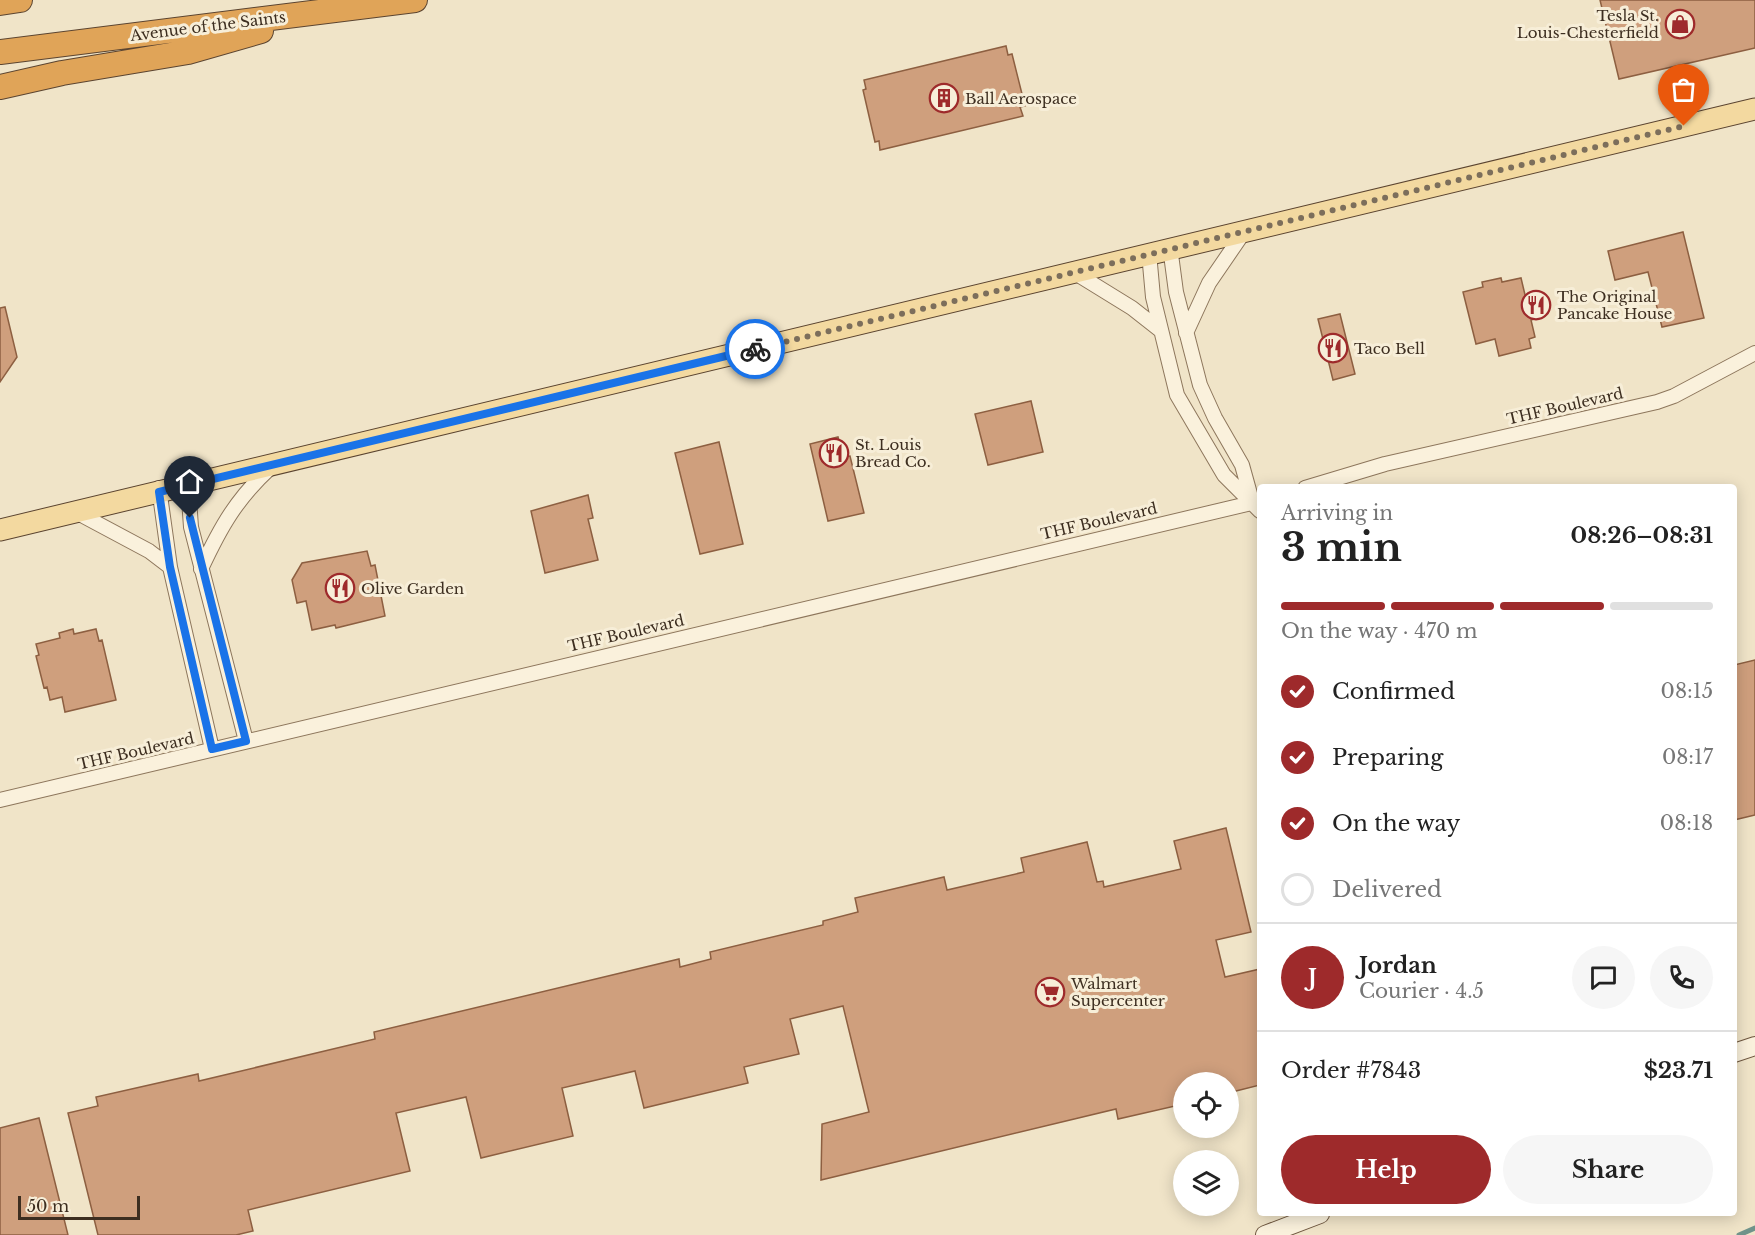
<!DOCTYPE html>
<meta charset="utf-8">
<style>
:root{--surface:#fff;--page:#f6f6f6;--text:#222;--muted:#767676;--line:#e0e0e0;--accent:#9e2a2b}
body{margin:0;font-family:"Libre Baskerville",serif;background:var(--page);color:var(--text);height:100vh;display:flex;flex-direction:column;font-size:22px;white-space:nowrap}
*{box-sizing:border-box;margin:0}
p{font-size:20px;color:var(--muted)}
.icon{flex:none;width:33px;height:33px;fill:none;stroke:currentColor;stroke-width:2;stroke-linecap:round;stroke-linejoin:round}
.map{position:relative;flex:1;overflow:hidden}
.drawer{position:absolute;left:1257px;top:484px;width:480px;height:732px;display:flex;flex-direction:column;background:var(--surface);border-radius:6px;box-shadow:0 3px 15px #0003}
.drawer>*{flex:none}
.buttons{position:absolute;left:1173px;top:1072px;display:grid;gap:12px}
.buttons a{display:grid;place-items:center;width:66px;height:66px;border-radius:50%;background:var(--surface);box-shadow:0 3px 15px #0003;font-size:30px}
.scale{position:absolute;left:18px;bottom:15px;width:122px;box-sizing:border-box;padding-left:6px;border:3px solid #3d2e20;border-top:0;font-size:16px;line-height:21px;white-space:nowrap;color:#3d2e20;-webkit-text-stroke:4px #f7eed8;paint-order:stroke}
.pin{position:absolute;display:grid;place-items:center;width:51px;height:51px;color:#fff;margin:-62px -26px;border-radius:50% 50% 50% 0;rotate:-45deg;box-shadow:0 0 6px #0007}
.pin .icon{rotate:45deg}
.courier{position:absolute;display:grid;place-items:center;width:60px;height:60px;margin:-30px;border:4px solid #1a73e8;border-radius:50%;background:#fff;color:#222;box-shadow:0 2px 8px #0007}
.overview em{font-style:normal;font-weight:700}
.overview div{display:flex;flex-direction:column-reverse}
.overview{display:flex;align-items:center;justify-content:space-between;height:102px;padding:0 24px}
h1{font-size:39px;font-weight:700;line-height:45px}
.bar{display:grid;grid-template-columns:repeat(4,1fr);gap:9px 6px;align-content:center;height:72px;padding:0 24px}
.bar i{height:8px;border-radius:4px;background:var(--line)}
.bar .on{background:var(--accent)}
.bar p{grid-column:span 4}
.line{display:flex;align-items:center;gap:15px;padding:0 24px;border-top:2px solid var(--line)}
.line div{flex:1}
.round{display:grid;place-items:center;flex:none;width:63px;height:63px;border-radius:32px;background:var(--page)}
ol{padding:0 24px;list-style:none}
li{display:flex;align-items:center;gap:18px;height:66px}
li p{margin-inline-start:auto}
li .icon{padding:6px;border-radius:50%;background:var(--accent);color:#fff;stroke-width:4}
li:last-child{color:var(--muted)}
li i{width:33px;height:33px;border:3px solid var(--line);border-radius:50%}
.button{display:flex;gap:12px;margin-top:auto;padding:12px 24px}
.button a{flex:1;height:69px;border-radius:36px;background:var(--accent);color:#fff;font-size:24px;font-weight:700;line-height:69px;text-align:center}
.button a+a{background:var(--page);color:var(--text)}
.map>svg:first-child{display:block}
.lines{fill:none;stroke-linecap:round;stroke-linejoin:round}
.stream{stroke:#6f938a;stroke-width:5}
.building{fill:#cf9f7d;stroke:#8d5f41;stroke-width:1.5}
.street-casing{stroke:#8d765c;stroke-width:16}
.secondary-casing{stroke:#6f573f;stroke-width:20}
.primary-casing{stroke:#5b4430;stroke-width:23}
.highway-casing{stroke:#5b4430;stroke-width:26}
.street{stroke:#faf1dc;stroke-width:14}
.secondary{stroke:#faf1dc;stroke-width:18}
.primary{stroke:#f3d9a0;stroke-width:21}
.highway{stroke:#e0a458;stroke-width:24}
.done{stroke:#7c6e5b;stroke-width:6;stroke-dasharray:0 10.8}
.route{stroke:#1a73e8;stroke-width:8}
.labels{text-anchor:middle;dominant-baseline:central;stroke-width:6;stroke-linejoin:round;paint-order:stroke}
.poi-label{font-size:15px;fill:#3d2e20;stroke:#f7eed8;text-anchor:start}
.street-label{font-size:15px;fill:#3d2e20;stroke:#f7eed8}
</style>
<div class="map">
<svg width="1755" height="1235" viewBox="0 0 1755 1235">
<rect width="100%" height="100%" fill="#f0e4c8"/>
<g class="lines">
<!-- stream -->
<path class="stream" d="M1739 1235 1755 1228"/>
</g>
<!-- building -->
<path class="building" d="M1600 0H1755V48L1619 79Z
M1006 46 1008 55 1012 54 1025 106 1020 107 1023 116 880 150 879 141 875 142 863 90 866 89 864 80Z
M1683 232 1704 318 1662 327 1648 272 1615 280 1608 251Z
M1501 278 1502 282 1521 278 1526 299 1540 296 1545 316 1531 320 1535 337 1529 339 1531 348 1499 356 1495 339 1476 344 1463 292 1483 287 1482 282Z
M5 307 17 357 0 382V308Z
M1340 314 1355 374 1333 380 1318 319Z
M1031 401 1043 452 988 465 975 414Z
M838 437 843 457 850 456 864 513 828 521 810 444Z
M719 442 743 544 700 554 675 453Z
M588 495 593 518 588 519 598 560 545 573 531 511Z
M367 551 371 566 375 565 385 616 336 628 335 625 312 630 306 601 297 603 292 580 302 563Z
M73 629 74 634 96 629 99 641 102 640 116 700 65 712 62 697 50 700 47 687 44 688 36 656 39 655 36 644 60 638 59 633Z
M1755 660V815L1734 820V665Z
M1226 828 1251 932 1216 940 1225 977 1260 969V1085L1228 1093V1083H1184V1104L1118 1119 1116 1109 821 1180 822 1124 869 1112 843 1006 790 1019 799 1054 744 1067 748 1083 644 1108 635 1071 562 1088 573 1136 481 1158 466 1097 396 1113 410 1171 248 1210 253 1231 236 1235H98L68 1113 98 1106 96 1097 198 1074 199 1081 375 1039 374 1032 679 959 680 967 711 959 710 952 823 925V921L858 912 855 898 944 877 947 890 1024 872 1021 858 1087 842 1097 882 1103 881 1104 887 1181 869 1174 841Z
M39 1118 68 1235H0V1128Z"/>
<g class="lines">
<!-- street casing -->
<g class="street-casing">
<path id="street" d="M1170 247 1176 292 1200 385 1215 418 1242 465 1252 501
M1149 253 1153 297 1177 395 1224 475 1260 511
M1072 271 1132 308 1160 330
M1186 333 1209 283 1246 229
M188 485 191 527 246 741
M159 488 170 567 212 749
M1305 488 1385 464 1657 402 1674 396 1755 353
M76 512 149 551 170 567
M201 569C221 526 237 498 272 466
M0 800 1260 501"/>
</g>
<!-- secondary casing -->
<g class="secondary-casing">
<path id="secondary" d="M1734 1053 1755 1046
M1265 1235 1320 1214"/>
</g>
<!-- primary casing -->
<g class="primary-casing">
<path id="primary" d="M0 530 1755 109"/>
</g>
<!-- highway casing -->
<g class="highway-casing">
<path id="highway" d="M0 3 20 0
M0 52 415 0
M0 87 62 73 188 52 261 31"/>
</g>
<!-- street -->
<use href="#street" class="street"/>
<!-- secondary -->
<use href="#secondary" class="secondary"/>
<!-- primary -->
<use href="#primary" class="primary"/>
<!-- highway -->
<use href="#highway" class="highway"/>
</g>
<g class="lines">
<!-- done -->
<path class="done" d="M755 349 1684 126"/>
<!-- route -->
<path class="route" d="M190 518 246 741 212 749 170 567 159 492 755 349"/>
</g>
<!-- icons -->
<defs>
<g id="shop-ring" transform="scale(1.5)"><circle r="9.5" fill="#f7eed8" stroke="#9e2a2b" stroke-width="1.5"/><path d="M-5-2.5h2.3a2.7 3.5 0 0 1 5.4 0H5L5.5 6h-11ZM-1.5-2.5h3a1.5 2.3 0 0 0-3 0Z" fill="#9e2a2b"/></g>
<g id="building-ring" transform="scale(1.5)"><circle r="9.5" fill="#f7eed8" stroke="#9e2a2b" stroke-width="1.5"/><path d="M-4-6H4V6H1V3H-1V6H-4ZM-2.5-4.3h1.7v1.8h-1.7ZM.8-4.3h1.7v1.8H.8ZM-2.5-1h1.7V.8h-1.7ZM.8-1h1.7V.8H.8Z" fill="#9e2a2b"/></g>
<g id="restaurant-ring" transform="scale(1.5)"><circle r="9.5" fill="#f7eed8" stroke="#9e2a2b" stroke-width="1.5"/><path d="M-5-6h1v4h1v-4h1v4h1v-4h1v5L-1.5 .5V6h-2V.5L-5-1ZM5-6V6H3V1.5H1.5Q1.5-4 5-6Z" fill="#9e2a2b"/></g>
<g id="supermarket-ring" transform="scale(1.5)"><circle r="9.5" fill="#f7eed8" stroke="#9e2a2b" stroke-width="1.5"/><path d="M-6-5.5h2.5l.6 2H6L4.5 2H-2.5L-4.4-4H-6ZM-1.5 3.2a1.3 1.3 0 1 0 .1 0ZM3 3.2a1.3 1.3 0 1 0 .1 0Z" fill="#9e2a2b"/></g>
</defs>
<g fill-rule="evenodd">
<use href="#shop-ring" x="1680" y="24"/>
<use href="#building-ring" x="944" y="98"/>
<use href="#restaurant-ring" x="1536" y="305"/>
<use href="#restaurant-ring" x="1333" y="348"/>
<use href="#restaurant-ring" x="834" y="453"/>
<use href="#restaurant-ring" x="340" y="588"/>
<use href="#supermarket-ring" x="1050" y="992"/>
</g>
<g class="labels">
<!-- poi labels -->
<g class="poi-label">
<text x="1659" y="15" text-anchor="end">Tesla St.<tspan x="1659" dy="17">Louis-Chesterfield</tspan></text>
<text x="965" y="98">Ball Aerospace</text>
<text x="1557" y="296">The Original<tspan x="1557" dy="17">Pancake House</tspan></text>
<text x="1354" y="348">Taco Bell</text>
<text x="855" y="444">St. Louis<tspan x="855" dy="17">Bread Co.</tspan></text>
<text x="361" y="588">Olive Garden</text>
<text x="1071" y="983">Walmart<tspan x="1071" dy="17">Supercenter</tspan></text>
</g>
<!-- street labels -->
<g class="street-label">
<text transform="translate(208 26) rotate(-7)">Avenue of the Saints</text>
<text transform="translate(1565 406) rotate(-13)">THF Boulevard</text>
<text transform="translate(1099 521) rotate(-13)">THF Boulevard</text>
<text transform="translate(626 633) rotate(-13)">THF Boulevard</text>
<text transform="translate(136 751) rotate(-13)">THF Boulevard</text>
</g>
</g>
</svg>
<div class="buttons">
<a><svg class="icon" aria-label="locate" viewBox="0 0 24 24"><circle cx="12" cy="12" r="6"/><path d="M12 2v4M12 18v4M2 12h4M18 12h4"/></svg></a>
<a><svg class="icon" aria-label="layers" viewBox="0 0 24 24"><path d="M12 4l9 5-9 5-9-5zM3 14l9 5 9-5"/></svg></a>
</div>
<div class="scale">50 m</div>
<div class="pin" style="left:1684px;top:126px;background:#ea580c"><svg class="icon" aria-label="bag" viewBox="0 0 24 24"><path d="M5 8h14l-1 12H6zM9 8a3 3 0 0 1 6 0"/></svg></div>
<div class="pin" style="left:190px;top:518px;background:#1f2937"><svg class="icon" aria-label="home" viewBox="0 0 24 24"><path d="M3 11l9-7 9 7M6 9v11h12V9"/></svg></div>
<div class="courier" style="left:755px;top:349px"><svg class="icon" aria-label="bike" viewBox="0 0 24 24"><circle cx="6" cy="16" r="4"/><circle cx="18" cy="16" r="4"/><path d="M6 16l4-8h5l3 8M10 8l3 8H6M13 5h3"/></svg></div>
<section class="drawer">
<div class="overview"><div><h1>3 min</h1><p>Arriving in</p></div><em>08:26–08:31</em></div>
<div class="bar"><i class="on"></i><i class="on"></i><i class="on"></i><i></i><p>On the way · 470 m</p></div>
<ol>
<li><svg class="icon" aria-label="check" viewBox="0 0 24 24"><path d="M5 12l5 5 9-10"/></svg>Confirmed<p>08:15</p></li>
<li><svg class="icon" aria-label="check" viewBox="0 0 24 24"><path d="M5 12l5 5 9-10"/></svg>Preparing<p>08:17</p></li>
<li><svg class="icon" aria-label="check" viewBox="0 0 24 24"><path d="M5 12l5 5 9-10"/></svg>On the way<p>08:18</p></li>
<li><i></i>Delivered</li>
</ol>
<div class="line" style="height:108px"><b class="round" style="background:var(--accent);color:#fff">J</b><div><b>Jordan</b><p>Courier · 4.5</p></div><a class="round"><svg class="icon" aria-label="chat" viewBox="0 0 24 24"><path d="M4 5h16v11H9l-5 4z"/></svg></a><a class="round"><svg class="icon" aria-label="phone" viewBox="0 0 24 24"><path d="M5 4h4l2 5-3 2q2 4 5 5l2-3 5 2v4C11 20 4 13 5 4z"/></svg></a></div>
<div class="line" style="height:78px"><div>Order #7843</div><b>$23.71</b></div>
<div class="button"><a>Help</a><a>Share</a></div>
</section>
</div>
